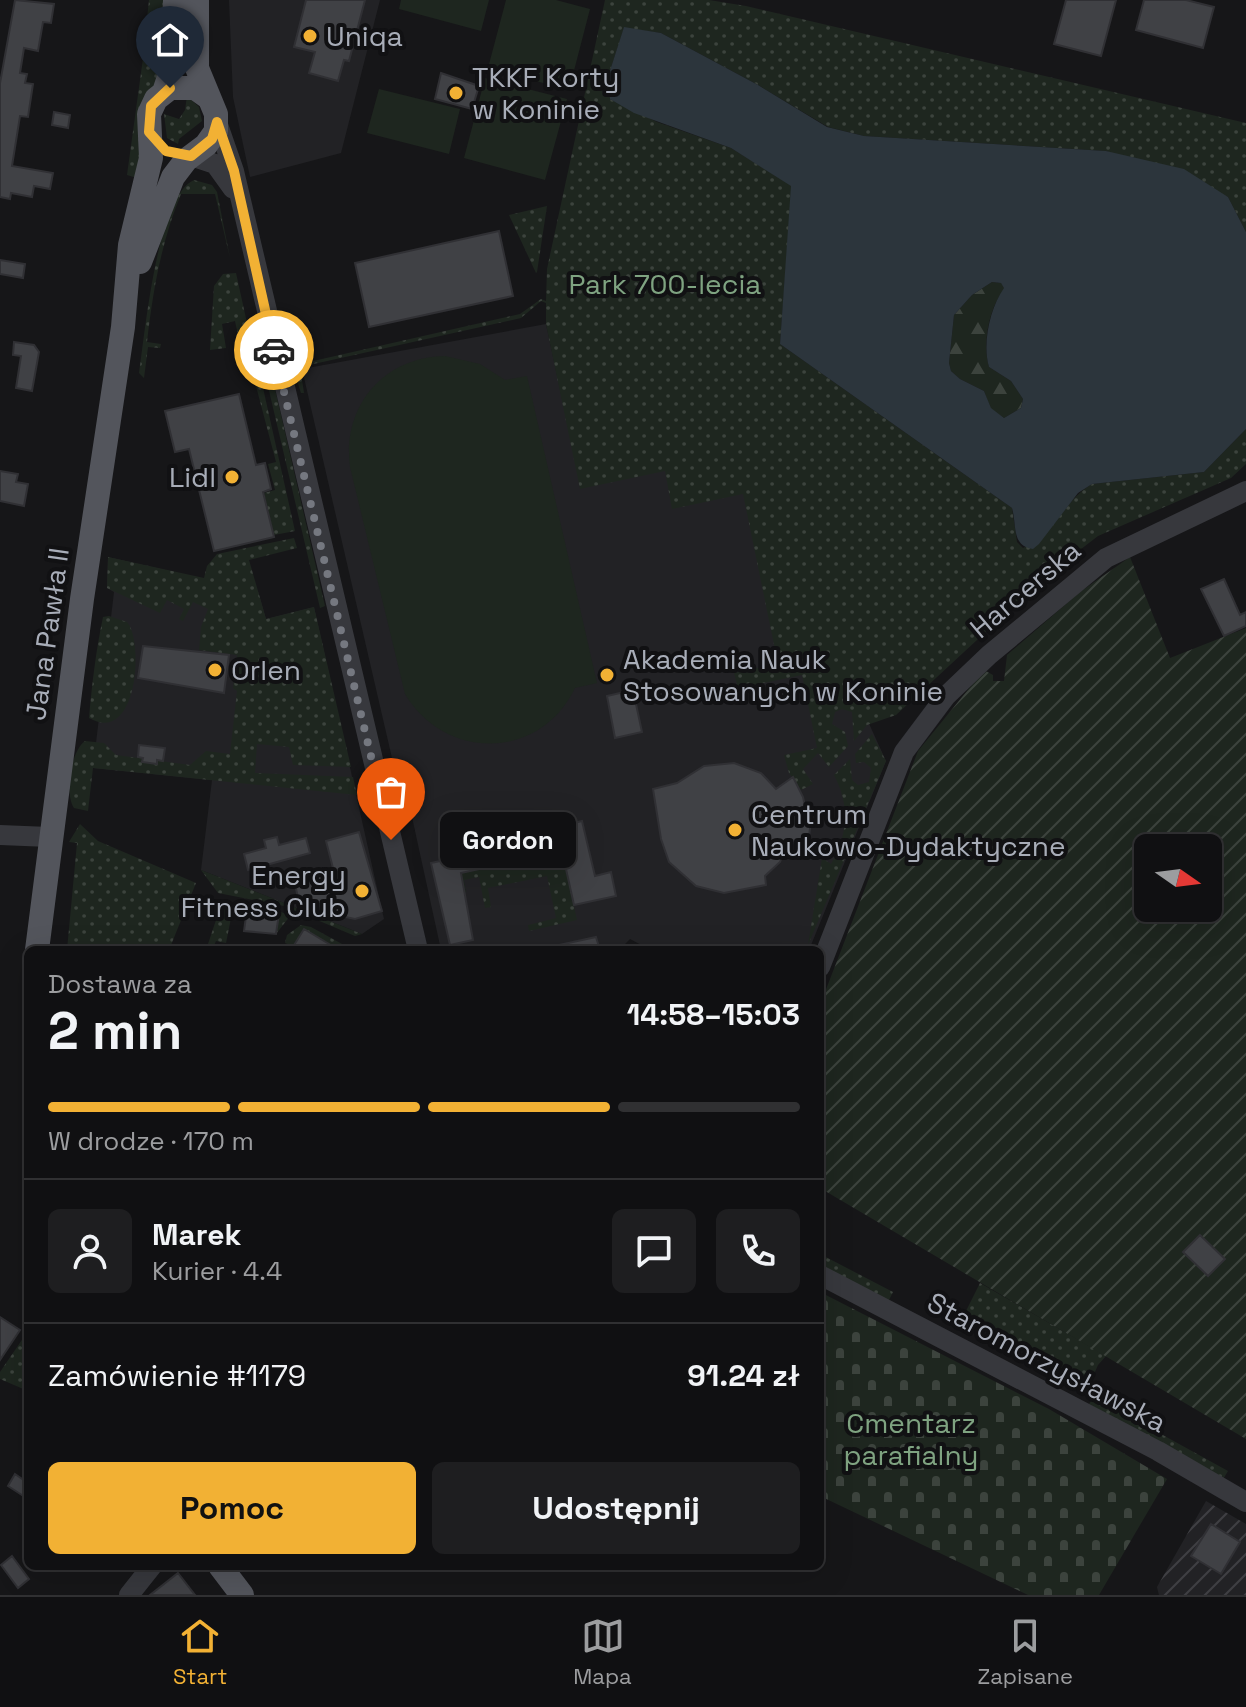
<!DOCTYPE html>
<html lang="pl">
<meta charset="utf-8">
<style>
:root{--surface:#101012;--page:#1e1e20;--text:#f1f3f6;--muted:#9c9d9f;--line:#303032;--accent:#f2b134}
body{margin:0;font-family:"Space Grotesk",sans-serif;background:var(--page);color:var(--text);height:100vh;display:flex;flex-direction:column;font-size:30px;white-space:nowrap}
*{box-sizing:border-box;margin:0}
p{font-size:26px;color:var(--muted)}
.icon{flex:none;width:44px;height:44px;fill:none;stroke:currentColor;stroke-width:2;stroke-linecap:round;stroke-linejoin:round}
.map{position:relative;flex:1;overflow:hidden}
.side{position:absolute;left:24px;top:946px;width:800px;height:624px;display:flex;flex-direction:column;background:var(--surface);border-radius:12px;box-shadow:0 8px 32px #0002,0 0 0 2px var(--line)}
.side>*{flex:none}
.needle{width:52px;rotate:104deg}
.controls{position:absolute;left:1134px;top:834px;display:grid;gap:16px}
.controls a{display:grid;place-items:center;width:88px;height:88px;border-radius:12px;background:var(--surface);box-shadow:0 8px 32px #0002,0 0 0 2px var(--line);font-size:40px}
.pin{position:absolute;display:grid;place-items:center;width:68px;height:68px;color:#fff;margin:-82px -34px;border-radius:50% 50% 50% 0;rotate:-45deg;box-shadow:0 0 8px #0007}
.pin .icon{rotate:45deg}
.courier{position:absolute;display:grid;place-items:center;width:80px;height:80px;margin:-40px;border:6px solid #f2b134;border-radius:50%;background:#fff;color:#222;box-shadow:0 2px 10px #0007}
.bubble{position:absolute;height:56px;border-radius:12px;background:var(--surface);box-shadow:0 8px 32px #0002,0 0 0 2px var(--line);font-size:26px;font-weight:800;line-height:56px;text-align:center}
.headline em{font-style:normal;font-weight:800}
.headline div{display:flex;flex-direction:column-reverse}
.headline{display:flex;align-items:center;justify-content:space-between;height:136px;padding:0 24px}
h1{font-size:52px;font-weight:800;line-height:60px}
.bar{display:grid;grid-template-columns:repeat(4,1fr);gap:12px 8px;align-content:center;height:96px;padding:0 24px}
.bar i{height:10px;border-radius:6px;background:var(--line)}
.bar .selected{background:var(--accent)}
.bar p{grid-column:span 4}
.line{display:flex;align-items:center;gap:20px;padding:0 24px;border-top:2px solid var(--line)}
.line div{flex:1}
.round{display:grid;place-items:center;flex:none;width:84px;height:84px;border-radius:12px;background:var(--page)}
.action{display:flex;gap:16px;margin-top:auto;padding:16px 24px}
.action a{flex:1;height:92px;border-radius:12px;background:var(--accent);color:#111;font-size:32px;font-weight:800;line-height:92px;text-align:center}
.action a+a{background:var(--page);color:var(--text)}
.dock{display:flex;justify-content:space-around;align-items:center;height:112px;border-top:2px solid var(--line);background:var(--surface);font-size:22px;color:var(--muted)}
.dock a{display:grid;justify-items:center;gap:4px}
.dock .selected{color:var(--accent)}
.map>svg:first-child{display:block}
.built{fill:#222225}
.industrial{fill:url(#industrial-furrows)}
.grass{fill:url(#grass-dots)}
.forest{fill:url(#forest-firs)}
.cemetery{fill:url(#cemetery-stones)}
.garden{fill:url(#garden-furrows);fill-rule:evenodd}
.pitch{fill:#1e261f}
.water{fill:#2c353c;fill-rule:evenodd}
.building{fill:#404145;stroke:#303034;stroke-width:2}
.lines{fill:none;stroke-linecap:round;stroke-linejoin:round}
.minor{stroke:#37383d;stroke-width:20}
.major{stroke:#53555c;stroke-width:24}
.done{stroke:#757880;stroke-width:8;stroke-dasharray:0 14.4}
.route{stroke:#f2b134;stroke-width:10}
.poi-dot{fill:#f2b134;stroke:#111113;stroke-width:3}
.labels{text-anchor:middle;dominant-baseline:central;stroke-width:8;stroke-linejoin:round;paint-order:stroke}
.poi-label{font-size:28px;fill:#a8adb8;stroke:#111113;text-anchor:start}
.park-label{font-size:28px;fill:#7fa381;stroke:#111113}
.street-label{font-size:28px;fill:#a8adb8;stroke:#111113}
</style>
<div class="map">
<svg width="1246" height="1595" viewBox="0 0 1246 1595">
<defs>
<pattern id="industrial-furrows" width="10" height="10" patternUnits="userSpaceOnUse" patternTransform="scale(2)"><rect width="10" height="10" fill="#222225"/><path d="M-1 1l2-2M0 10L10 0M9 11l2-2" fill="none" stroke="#3f3f43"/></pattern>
<pattern id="grass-dots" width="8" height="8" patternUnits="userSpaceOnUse" patternTransform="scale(2)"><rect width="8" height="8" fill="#1e261f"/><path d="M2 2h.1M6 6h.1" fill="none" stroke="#3c433d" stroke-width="1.8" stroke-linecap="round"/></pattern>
<pattern id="forest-firs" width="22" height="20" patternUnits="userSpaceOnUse" patternTransform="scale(2)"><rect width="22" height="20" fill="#1e261f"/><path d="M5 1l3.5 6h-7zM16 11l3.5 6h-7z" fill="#3c433d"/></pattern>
<pattern id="cemetery-stones" width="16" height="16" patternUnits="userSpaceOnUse" patternTransform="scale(2)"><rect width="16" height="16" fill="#1e261f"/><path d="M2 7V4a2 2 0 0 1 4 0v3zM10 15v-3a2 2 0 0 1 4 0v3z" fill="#3c433d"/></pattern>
<pattern id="garden-furrows" width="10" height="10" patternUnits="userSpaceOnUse" patternTransform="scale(2)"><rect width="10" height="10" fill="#1e261f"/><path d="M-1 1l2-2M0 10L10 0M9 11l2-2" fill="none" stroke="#3c433d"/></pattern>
</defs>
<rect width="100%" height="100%" fill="#161618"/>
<!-- built -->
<path class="built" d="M229 0H380L341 153 250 177 233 97Z
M546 324 576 464 680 443 764 492 886 761 809 950H651L630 939 619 950H441L405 785 398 784 302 369Z
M108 557 258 591 266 619 314 607 384 919 362 934 201 870 212 780 93 768 114 592 107 588Z"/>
<!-- industrial -->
<path class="industrial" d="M1206 1501 1246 1524V1595H1159L1157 1587Z"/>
<!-- grass -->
<path class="grass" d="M149 0H166V40L145 37Z
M605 0H709L746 6 1246 123V232L1228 197 1106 151 864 136 828 127 758 85 661 33 624 28 607 80 610 99 657 122 731 148 792 186 780 344 1012 508 1017 542 1023 548C1058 531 1062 502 1092 484L1204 472 1246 429V464L1231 478 1098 536 1046 576 896 715 867 725 854 741 852 712 842 709 835 712 832 724 845 732 848 746 829 767 818 753 803 769 813 784 801 790 789 773 784 755 817 748 802 675 738 688 734 673 778 664 743 494 672 509 665 471 580 489 546 324V303L541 301 521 318 300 367 304 393H301L294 371 300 364 520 314 541 299 546 301 547 269Z
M144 51 166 52 137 178 127 175Z
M187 96 199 107 202 121 179 139 178 144 167 138 164 114 179 119 185 110Z
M194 180 212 185 217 192 230 258 215 194H181C161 243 153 290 147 342L161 344 160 348 148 347 144 378 139 373C145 334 157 196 194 180Z
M547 206 537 272 536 273 509 215Z
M236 273 254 355 241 349 235 321 222 324 226 348 210 350 214 286 223 274Z
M261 379 295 531 274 535 264 493 275 490 268 464 276 462 256 386Z
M267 382 275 389 325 606 320 608Z
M294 538 297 548 249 560 266 619 314 607 351 767 293 765 289 747 257 744 255 773 353 777 357 795 93 768 88 811 74 808C64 793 71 751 85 741L104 743 116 755 190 765 206 751 230 754 237 691 233 688 237 655 199 650 201 627 208 609 193 602 183 621 179 619 184 609 167 600 160 613 107 588 108 557 204 578 207 566 217 554Z
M109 616 127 622C144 640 138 746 89 718 92 684 96 650 103 617Z
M872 734 886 761 808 945 822 858 831 864C848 835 850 805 834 775L850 759 852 780 858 785 869 782 871 768 864 762 856 763 855 754Z
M80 824 98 841 196 883 169 950H67L77 843 69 842Z
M562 851 577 920 529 931 528 925 556 918 547 876 488 888 491 907 485 908 479 877 464 880 466 892 461 894 456 873 514 861 516 866 521 864 520 860Z
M201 870 362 934 355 936 284 906 218 893Z
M229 903 279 911 290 916 276 934 279 914 233 908 226 943 216 941 212 950H206L217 917Z
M301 925 311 927 353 950H339L304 929 293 946 285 943 287 935Z
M820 1254 893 1292 888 1302 820 1266Z
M980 1283 1106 1356 1098 1365 1090 1383 963 1317Z
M28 1331V1391L0 1379V1372Z
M1094 1397 1228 1471 1222 1481 1089 1404Z"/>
<!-- forest -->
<path class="forest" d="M992 282 1001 283 1005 288C989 307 982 343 989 367L1011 381 1023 399 1021 408 1004 418 991 409 984 391 960 379 951 371 949 363 954 315 972 295Z"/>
<!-- cemetery -->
<path class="cemetery" d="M820 1292 1049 1409 1167 1479 1099 1595H1028L820 1496Z"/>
<!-- garden -->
<path class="garden" d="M1130 557 1170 658 1246 628V1439L820 1188V1005L918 751 984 670 993 675V681H1004L1007 655 1080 592ZM1148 848H1208V908H1148Z"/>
<!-- pitch -->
<path class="pitch" d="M401 0H489L481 31 399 9Z
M506 0H556L590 9 569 90 488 68Z
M485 78 567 99 545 180 464 158Z
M379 89 460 109 449 154 367 133Z
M445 356 480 364 505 380 527 376 597 683 575 688C540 761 445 761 405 694L350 467C342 407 383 357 445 356Z"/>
<!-- water -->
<path class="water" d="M624 27 661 33 758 85 827 127 864 136 1106 151 1184 169 1228 197 1246 232V429L1204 472 1092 484 1078 493 1039 544 1033 549C1011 546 1017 525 1012 508L780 344 791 186 731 148 634 113 610 99 607 80ZM992 282 1001 283 1004 288C990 308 982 343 989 367L1011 381 1023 399 1021 408 1004 418 991 408 984 391 960 379 951 371 949 363 954 315 972 295Z"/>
<!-- building -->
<path class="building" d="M15 0 54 4 51 23 43 22 38 51 24 48 20 73 27 74 25 83 33 84 28 117 20 116 12 166 53 173 50 189 34 186 32 197 11 193 10 199 0 197V83Z
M306 0H365L349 61 344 60 338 81 309 73 315 52 294 47Z
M1066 0H1116L1101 56 1054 44Z
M1144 0H1186L1214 7 1203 48 1136 30Z
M441 73 479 86 472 109 435 99Z
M54 112 70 115 68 128 52 125Z
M499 231 513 296 369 327 355 263Z
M0 260 25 264 23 278 0 274Z
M14 342 34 345 39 352 32 391 16 388 21 356 13 355Z
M239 394 256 465 265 463 271 489 263 492 274 537 214 551 189 449 175 452 165 411Z
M0 471 18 474 16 482 28 484 24 506 0 501Z
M1224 579 1240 615 1246 612V626L1224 636 1201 589Z
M143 646 229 655 224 693 138 678Z
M633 690 642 732 615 738 607 696Z
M139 745 165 748 163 761 157 760V764L142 762 143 758 138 757Z
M734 763 761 773 776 789 793 777 803 797 810 828 808 847 788 842 780 862 765 876 766 885 724 893 696 886 669 862 661 839 653 789 677 783 704 766Z
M517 819 524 835 582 821 595 876 611 872 616 896 574 905 562 851 461 873 473 940 450 945 431 863 445 860 444 854 493 842 495 824Z
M359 832 382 911 355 919 331 914 298 898 295 884 334 872 326 841Z
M277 837 279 845 306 838 310 853 248 870 244 854 266 848 264 840Z
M247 909 279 914 276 934 244 931Z
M304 929 339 950H291Z
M596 937 600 950H560L559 945Z
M1200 1235 1225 1259 1208 1276 1183 1252Z
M0 1317 20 1330 0 1360Z
M15 1474 28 1483V1499L8 1486Z
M1211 1524 1240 1542 1221 1574 1191 1556Z
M12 1556 29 1579 18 1588 1 1565Z
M178 1573 195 1595H150Z"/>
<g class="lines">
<!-- minor -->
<path class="minor" d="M217 122 234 171 418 950
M191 156 215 164 233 189
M0 835 49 837
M820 967 904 752 946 696 989 655 1106 558 1246 491
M820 1275 1158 1451 1246 1502
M129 1595 152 1566"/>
<!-- major -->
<path class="major" d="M164 92 172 68 175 0
M140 262 173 177 186 160 206 145 216 131V114L197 68V0
M37 950 82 599 123 327 130 245 151 158 149 114 156 99 170 88H195L209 98
M220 1566 242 1595"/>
</g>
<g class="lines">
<!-- done -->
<path class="done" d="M274 350 391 840"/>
<!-- route -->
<path class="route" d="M170 88 151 106 149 132 166 151 191 156 212 139 217 122 234 171 274 350"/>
</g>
<!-- markers -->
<g class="poi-dot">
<circle cx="310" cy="36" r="8"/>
<circle cx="456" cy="93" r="8"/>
<circle cx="232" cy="477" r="8"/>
<circle cx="215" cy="670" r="8"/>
<circle cx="607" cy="675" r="8"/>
<circle cx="735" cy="830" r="8"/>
<circle cx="362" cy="891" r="8"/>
</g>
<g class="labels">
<!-- poi labels -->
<g class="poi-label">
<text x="326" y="36">Uniqa</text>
<text x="472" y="77">TKKF Korty<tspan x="472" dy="32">w Koninie</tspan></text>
<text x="216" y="477" text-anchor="end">Lidl</text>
<text x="623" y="659">Akademia Nauk<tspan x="623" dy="32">Stosowanych w Koninie</tspan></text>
<text x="231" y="670">Orlen</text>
<text x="751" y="814">Centrum<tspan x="751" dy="32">Naukowo-Dydaktyczne</tspan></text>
<text x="346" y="875" text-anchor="end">Energy<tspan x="346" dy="32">Fitness Club</tspan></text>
</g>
<!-- park labels -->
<g class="park-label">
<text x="665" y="284">Park 700-lecia</text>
<text x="911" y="1423">Cmentarz<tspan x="911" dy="32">parafialny</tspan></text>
</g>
<!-- street labels -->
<g class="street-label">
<text transform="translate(1025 589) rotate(-40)">Harcerska</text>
<text transform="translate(47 634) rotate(-82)">Jana Pawła II</text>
<text transform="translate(1047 1362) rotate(28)">Staromorzysławska</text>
</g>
</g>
</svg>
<div class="controls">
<a><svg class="needle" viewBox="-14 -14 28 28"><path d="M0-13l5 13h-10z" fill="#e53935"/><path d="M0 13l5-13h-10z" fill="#9c9d9f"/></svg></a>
</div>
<div class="pin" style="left:391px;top:840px;background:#ea580c"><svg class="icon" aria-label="bag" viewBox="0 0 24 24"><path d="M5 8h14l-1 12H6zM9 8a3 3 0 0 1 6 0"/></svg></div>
<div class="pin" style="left:170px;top:88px;background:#1f2937"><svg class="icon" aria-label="home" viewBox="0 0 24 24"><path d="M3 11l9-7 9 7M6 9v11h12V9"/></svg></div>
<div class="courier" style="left:274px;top:350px"><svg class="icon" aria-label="car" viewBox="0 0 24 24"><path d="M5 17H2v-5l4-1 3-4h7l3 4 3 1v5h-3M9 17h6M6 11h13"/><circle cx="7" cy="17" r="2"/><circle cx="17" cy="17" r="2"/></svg></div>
<div class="bubble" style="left:440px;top:812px;width:136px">Gordon</div>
<section class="side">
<div class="headline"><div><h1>2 min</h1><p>Dostawa za</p></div><em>14:58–15:03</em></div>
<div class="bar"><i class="selected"></i><i class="selected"></i><i class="selected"></i><i></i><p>W drodze · 170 m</p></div>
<div class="line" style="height:144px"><a class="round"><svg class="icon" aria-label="person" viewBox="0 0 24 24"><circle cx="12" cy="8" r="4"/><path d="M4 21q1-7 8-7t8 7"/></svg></a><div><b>Marek</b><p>Kurier · 4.4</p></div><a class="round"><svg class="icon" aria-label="chat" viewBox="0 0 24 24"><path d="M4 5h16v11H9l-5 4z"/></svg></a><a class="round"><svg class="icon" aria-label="phone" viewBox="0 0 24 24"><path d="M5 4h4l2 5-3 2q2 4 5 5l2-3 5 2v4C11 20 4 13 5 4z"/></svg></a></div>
<div class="line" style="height:104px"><div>Zamówienie #1179</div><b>91.24 zł</b></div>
<div class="action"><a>Pomoc</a><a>Udostępnij</a></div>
</section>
</div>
<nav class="dock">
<a class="selected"><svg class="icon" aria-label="home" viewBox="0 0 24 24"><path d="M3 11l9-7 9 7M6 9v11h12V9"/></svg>Start</a>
<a><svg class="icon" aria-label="map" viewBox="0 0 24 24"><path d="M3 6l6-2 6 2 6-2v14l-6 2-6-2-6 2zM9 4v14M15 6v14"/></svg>Mapa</a>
<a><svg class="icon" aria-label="saved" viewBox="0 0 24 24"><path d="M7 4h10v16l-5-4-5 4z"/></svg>Zapisane</a>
</nav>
